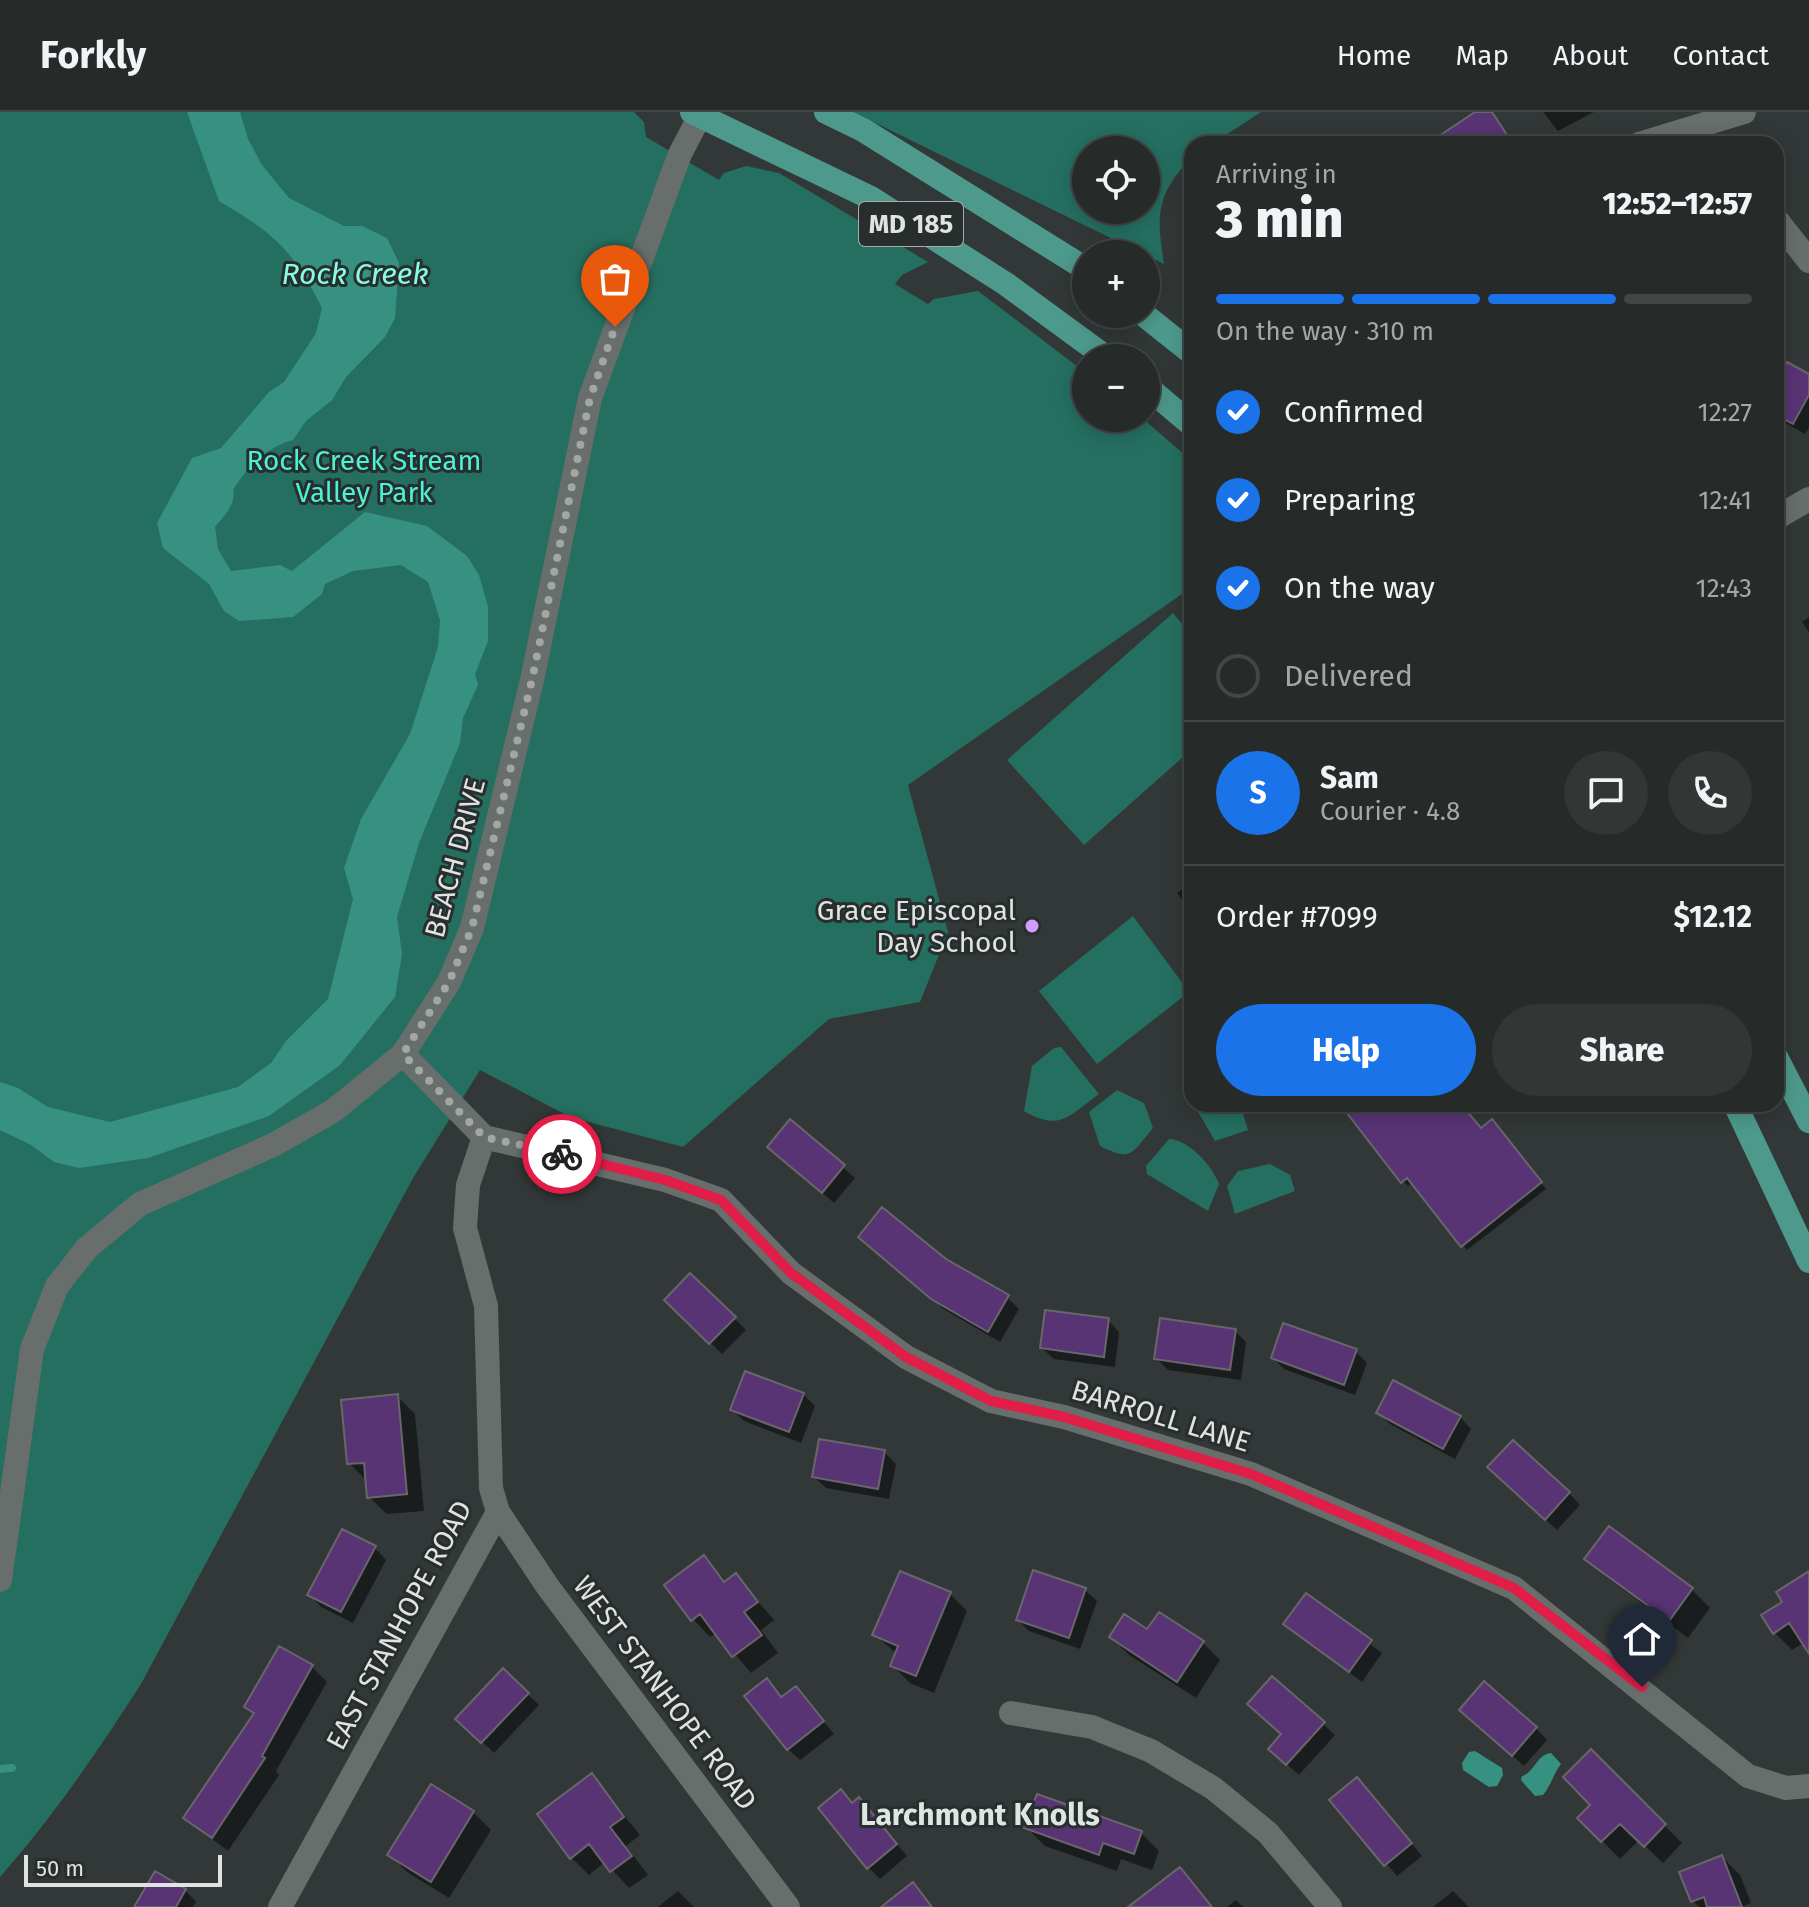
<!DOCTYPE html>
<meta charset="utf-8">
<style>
:root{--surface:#262a29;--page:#323635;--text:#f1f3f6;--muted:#a4a7a8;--line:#424646;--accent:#1a73e8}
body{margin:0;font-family:"Fira Sans",sans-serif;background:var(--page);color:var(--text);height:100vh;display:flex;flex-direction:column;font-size:30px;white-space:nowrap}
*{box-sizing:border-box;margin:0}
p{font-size:26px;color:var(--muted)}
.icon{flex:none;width:44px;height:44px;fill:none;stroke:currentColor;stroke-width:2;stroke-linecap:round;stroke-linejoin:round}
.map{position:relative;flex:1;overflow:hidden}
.details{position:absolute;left:1184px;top:24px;width:600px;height:976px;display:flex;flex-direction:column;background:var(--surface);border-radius:24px;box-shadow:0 4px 20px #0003,0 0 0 2px var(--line)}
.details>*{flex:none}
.fabs{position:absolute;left:1072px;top:24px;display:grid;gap:16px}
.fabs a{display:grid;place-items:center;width:88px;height:88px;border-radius:50%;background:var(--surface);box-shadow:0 4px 20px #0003,0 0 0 2px var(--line);font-size:40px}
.scale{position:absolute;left:24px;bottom:20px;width:198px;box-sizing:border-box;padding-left:8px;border:4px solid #dfe3e2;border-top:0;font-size:22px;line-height:28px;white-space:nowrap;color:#dfe3e2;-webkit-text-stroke:6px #282e2d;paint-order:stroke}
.pin{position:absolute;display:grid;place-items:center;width:68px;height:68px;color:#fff;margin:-82px -34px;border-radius:50% 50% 50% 0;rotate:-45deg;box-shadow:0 0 8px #0007}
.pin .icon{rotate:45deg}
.courier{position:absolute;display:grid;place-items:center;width:80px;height:80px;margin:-40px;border:6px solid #e11d48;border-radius:50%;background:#fff;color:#222;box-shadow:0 2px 10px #0007}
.head em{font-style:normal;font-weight:800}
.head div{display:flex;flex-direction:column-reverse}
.head{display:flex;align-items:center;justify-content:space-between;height:136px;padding:0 32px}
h1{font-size:52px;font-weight:800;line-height:60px}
.bar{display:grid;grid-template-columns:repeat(4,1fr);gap:12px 8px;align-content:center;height:96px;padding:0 32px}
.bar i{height:10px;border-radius:6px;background:var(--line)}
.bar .selected{background:var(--accent)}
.bar p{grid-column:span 4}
.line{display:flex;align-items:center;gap:20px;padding:0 32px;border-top:2px solid var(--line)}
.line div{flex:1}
.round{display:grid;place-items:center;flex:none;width:84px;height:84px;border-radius:42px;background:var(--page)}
ol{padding:0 32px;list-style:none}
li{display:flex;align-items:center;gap:24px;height:88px}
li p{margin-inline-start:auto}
li .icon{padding:8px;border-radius:50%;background:var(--accent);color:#fff;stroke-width:4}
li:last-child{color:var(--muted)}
li i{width:44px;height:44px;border:4px solid var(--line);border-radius:50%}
.action{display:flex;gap:16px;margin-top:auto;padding:16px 32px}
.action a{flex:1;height:92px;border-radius:48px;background:var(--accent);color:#fff;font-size:32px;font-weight:800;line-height:92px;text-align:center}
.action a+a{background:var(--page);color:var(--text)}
header{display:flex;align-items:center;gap:48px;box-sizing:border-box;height:112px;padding:0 40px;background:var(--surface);border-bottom:2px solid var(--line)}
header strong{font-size:38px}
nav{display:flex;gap:44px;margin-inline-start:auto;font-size:28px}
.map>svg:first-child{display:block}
.green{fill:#256f61;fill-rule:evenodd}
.water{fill:#379180}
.shadow{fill:#0007}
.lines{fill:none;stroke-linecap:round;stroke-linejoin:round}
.stream{stroke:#379180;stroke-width:8}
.building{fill:#583475;stroke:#69666b;stroke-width:2}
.minor{stroke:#676e6c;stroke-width:24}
.major{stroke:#4d9a8c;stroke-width:24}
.done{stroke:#a2a7a6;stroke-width:8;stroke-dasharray:0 14.4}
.route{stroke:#e11d48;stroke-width:10}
.poi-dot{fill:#d19dfe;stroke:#282e2d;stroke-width:3}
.labels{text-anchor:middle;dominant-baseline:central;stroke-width:6;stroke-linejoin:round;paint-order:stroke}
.shield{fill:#282e2d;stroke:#a8adac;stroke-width:2}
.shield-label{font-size:26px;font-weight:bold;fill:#dfe3e2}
.park-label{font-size:28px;fill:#4cf2d5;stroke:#282e2d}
.street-label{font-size:28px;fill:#dfe3e2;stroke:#282e2d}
.poi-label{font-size:28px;fill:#dfe3e2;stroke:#282e2d;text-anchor:end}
.water-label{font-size:30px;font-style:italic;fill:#87fce4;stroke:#282e2d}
.neighbourhood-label{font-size:30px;font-weight:bold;fill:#dee6e4;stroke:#282e2d}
</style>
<header>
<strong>Forkly</strong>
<nav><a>Home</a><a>Map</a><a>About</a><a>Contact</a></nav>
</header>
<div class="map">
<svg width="1809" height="1795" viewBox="0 0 1809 1795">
<rect width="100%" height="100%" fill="#323837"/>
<!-- green -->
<path class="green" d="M0 0H634L644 10 646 25 719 68 724 61 746 54 779 61 928 150 902 163 895 172 928 192 934 187 978 179 1086 261V306H1142L1192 349V475L908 673 948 820 920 890 829 907 683 1035 570 1005 480 958 413 1066 141 1572C98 1639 53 1705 0 1765Z
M853 0H1261L1212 32H1192V45C1156 83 1156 102 1164 152ZM1086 38H1146V98H1086Z
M1173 501 1192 523V637L1084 733 1007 648Z
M1133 804 1189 880 1097 952 1039 879Z
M1061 935 1099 982C1068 1004 1061 1020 1024 999L1032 954 1054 936Z
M1117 978 1144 991 1153 1016C1131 1042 1132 1050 1100 1034L1089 1000Z
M1222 992H1240L1248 1018 1215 1029 1197 998Z
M1169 1027C1190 1028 1212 1054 1219 1072L1208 1099 1147 1062 1146 1054Z
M1270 1052 1290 1063 1295 1079 1235 1102 1227 1074 1238 1059Z"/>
<!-- water -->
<path class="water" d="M187 0H240L248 27 262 53 289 86 344 114H362L387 126 399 151 395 206 385 225 346 265 332 288 306 309 293 328C268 334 246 356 233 378 237 392 223 405 215 415L218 437 231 459 280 453 292 459 365 400 427 414 467 444 479 463 488 495V529L475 562 478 573 463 606 460 631 419 731 397 805 402 842 395 885 340 953 269 1004 148 1046 79 1056 54 1050 31 1033 0 1018V970L18 976 48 995 110 1010 238 975 271 951 286 929 328 887 353 787 344 756 361 707 410 622 438 535 440 508 428 470 401 453 353 459 325 472 322 482 293 505 239 509 224 499 209 472 163 436 157 411 192 346 221 336 269 280 284 270 316 221 322 196C292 137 276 123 219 89Z
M1475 1639 1502 1656 1503 1663 1497 1674 1489 1675 1463 1658 1462 1651 1469 1640Z
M1551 1641 1561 1652C1553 1662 1551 1674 1543 1683L1535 1684 1521 1668 1522 1664C1535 1660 1536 1643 1551 1641Z"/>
<!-- shadow -->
<path class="shadow" d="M1479 0H1491L1515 32H1431Z
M1543 0H1594L1558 19Z
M1776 218 1783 227 1776 232Z
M1809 264V315L1805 322 1776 306V273Z
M1809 505V520L1802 510Z
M1192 770V801L1177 781Z
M1342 992H1460L1481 1019 1497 1015 1546 1077 1467 1138 1413 1070 1408 1074 1403 1069Z
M790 1010 855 1066 834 1091 781 1046Z
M872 1136 945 1149 1007 1185 1019 1197 1000 1230 945 1198Z
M690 1163 746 1218 722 1242 667 1188Z
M1108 1208 1119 1220 1115 1255 1054 1247 1042 1236Z
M1235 1219 1246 1230 1241 1268 1168 1258 1156 1246Z
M1355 1239 1367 1251 1355 1283 1284 1257 1273 1246Z
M803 1282 815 1294 801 1331 744 1309 732 1298Z
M397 1284 415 1302 424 1399 387 1402 369 1385 367 1369 349 1351Z
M1378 1301 1460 1305 1471 1317 1455 1347 1390 1312Z
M884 1340 896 1352 889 1387 826 1376 814 1365Z
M1501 1367 1569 1381 1580 1393 1557 1418Z
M1610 1417 1692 1478 1710 1496 1688 1526 1605 1464 1587 1446Z
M375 1436 386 1448 353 1511 321 1495 310 1483Z
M704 1446 727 1471 736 1464 774 1508 761 1518 778 1541 751 1561 717 1521 710 1525 693 1507Z
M1809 1461V1535L1805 1530 1792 1538 1774 1520 1785 1490Z
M1085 1478 1097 1489 1080 1537 1029 1519 1018 1508Z
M950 1482 967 1499 934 1581 910 1571 892 1553 897 1542 875 1523Z
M1307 1484 1382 1541 1362 1570 1286 1512Z
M1148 1520 1202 1530 1220 1548 1196 1586 1129 1543 1111 1525Z
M280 1537 312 1555 327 1570 276 1659 279 1663 228 1739 185 1706 255 1603 247 1595Z
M503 1559 539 1593 494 1641 458 1607Z
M767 1569 783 1587 796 1576 834 1622 800 1648 788 1637Z
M1473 1609 1536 1616 1547 1628 1524 1654Z
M1323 1612 1335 1623 1299 1663 1282 1648Z
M1591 1640 1682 1731 1663 1751 1639 1728 1620 1747 1580 1706 1593 1693Z
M591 1664 640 1723 626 1734 648 1763 629 1776 605 1750 589 1763 571 1745Z
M431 1675 473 1700 491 1718 449 1786 407 1760 390 1743Z
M1368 1679 1422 1744 1397 1764 1332 1688Z
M853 1692 870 1699 907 1744 880 1767 868 1755Z
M1027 1716 1141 1721 1159 1739 1152 1758 1121 1747 1117 1759 1045 1734Z
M1722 1745 1740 1763 1751 1791 1741 1795H1699L1693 1789Z
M1180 1758 1213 1795H1142Z
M185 1778 196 1790 193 1795H137Z
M678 1779 694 1795H658Z
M1453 1779 1469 1795H1433Z
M1236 1788 1243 1795H1227Z"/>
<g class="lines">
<!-- stream -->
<path class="stream" d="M0 1657 12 1656"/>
</g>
<!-- building -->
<path class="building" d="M1475 0H1492L1513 32H1427Z
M1787 250 1809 262V283L1793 312 1776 303V269Z
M1340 992H1461L1481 1016 1492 1007 1542 1070 1461 1135 1407 1066 1401 1071Z
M790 1007 845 1053 822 1081 767 1035Z
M882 1095 946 1147 1009 1183 988 1220 931 1187 858 1125Z
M690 1161 736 1205 709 1232 664 1188Z
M1045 1198 1109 1206 1104 1245 1040 1236Z
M1160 1206 1236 1217 1230 1258 1154 1247Z
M1283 1211 1357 1237 1344 1273 1271 1246Z
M745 1259 804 1281 789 1320 730 1298Z
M1393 1268 1461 1304 1443 1337 1376 1301Z
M398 1282 407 1382 367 1386 364 1351 347 1352 341 1288Z
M819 1327 885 1338 878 1377 812 1365Z
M1513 1328 1570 1380 1545 1408 1487 1355Z
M1609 1414 1693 1476 1669 1509 1584 1447Z
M342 1417 376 1434 341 1500 307 1483Z
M704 1443 724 1470 736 1461 758 1490 744 1500 762 1523 732 1545 700 1502 691 1509 664 1473Z
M1033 1458 1086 1476 1069 1526 1016 1508Z
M900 1459 951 1480 916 1564 890 1554 898 1534 872 1523Z
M1809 1459V1542L1789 1511 1773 1522 1761 1503 1782 1490 1776 1480Z
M1306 1481 1372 1528 1349 1560 1283 1512Z
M1159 1500 1204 1529 1177 1570 1109 1525 1124 1502 1147 1517Z
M279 1534 313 1553 262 1644 265 1646 212 1726 183 1706 254 1601 244 1595Z
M503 1556 529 1581 481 1631 455 1607Z
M1272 1564 1325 1610 1286 1653 1268 1637 1281 1622 1247 1592Z
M767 1566 781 1585 796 1574 824 1609 787 1638 744 1584Z
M1484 1569 1537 1615 1512 1644 1459 1598Z
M1591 1637 1666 1712 1644 1735 1620 1712 1601 1730 1577 1706 1590 1693 1563 1665Z
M592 1661 624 1705 610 1715 632 1744 610 1760 589 1732 570 1747 537 1702Z
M1357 1665 1412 1731 1384 1754 1329 1688Z
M431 1672 474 1699 431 1770 387 1743Z
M841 1677 852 1691 859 1685 897 1732 867 1757 818 1696Z
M1037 1682 1142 1719 1134 1742 1103 1731 1099 1743 1024 1716Z
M1722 1743 1742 1795H1707L1704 1785 1691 1790 1679 1760Z
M1180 1755 1212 1795H1128Z
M155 1759 186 1777 176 1795H134Z
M913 1770 932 1795H881Z"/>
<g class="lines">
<!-- minor -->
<path class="minor" d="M1639 32 1744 0
M1776 107 1809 149
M1776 406 1809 387
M484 1025 665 1068 721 1088 791 1161 906 1245 991 1289 1064 1305 1251 1362 1514 1476 1748 1664 1786 1676 1809 1674
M498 1400 548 1475 788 1795
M0 1468 32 1237 57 1174 87 1136 140 1092 273 1033 333 999 403 942 449 870 472 816 532 568 590 286 680 42 702 0
M1011 1601 1092 1615 1151 1639 1213 1676 1268 1721 1330 1795
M280 1795 498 1400 491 1376 486 1194 465 1116 468 1073 484 1025 403 942"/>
<!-- major -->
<path class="major" d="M692 0 871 86 1006 172 1107 246
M826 0 863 18 1086 157
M1143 202 1192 241
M1146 274 1192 313
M1776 945 1809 1009
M1735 992 1809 1149"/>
</g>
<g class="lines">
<!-- done -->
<path class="done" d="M562 1042 484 1025 403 942 449 870 472 816 532 568 590 286 615 215"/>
<!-- route -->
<path class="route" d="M562 1042 665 1068 721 1088 791 1161 906 1245 991 1289 1064 1305 1251 1362 1514 1476 1642 1575"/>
</g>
<!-- markers -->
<circle class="poi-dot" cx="1032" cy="814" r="8"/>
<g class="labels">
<!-- shield labels -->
<rect class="shield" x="859" y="90" width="104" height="44" rx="6"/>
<g class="shield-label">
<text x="911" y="112">MD 185</text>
</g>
<!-- park labels -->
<g class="park-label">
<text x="364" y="348">Rock Creek Stream<tspan x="364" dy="32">Valley Park</tspan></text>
</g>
<!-- street labels -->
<g class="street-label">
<text transform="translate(455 746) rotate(-75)">BEACH DRIVE</text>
<text transform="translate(1161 1304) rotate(17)">BARROLL LANE</text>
<text transform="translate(399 1513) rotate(-62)">EAST STANHOPE ROAD</text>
<text transform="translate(665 1581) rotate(53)">WEST STANHOPE ROAD</text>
</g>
<!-- poi labels -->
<g class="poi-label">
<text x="1016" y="798">Grace Episcopal<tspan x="1016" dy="32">Day School</tspan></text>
</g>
<!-- water labels -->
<g class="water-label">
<text x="355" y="162">Rock Creek</text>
</g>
<!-- neighbourhood labels -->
<g class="neighbourhood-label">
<text x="980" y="1703">Larchmont Knolls</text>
</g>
</g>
</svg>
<div class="fabs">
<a><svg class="icon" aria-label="locate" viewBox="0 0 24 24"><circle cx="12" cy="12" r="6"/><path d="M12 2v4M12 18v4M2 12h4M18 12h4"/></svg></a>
<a>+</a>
<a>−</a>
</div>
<div class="scale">50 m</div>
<div class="pin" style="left:615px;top:215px;background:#ea580c"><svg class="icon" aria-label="bag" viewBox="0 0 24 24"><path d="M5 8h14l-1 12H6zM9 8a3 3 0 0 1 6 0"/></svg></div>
<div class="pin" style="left:1642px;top:1575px;background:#1f2937"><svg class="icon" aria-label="home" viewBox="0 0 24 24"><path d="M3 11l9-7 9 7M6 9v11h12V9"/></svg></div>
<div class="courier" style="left:562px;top:1042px"><svg class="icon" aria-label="bike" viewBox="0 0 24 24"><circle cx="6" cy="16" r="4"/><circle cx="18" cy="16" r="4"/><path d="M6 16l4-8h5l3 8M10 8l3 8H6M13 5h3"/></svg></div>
<section class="details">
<div class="head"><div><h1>3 min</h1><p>Arriving in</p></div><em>12:52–12:57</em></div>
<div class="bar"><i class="selected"></i><i class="selected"></i><i class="selected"></i><i></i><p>On the way · 310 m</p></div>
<ol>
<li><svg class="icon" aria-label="check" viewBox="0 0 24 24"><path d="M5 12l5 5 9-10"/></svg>Confirmed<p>12:27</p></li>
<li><svg class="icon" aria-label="check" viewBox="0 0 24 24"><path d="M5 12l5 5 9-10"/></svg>Preparing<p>12:41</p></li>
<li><svg class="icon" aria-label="check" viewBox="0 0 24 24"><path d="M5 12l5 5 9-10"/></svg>On the way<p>12:43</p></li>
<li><i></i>Delivered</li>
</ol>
<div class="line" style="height:144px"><b class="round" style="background:var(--accent);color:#fff">S</b><div><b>Sam</b><p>Courier · 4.8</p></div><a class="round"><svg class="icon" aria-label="chat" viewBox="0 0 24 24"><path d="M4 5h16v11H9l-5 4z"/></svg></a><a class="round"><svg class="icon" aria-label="phone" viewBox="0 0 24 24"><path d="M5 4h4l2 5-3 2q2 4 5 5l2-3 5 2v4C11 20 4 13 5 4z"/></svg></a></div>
<div class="line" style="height:104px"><div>Order #7099</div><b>$12.12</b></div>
<div class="action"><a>Help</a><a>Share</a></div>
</section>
</div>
